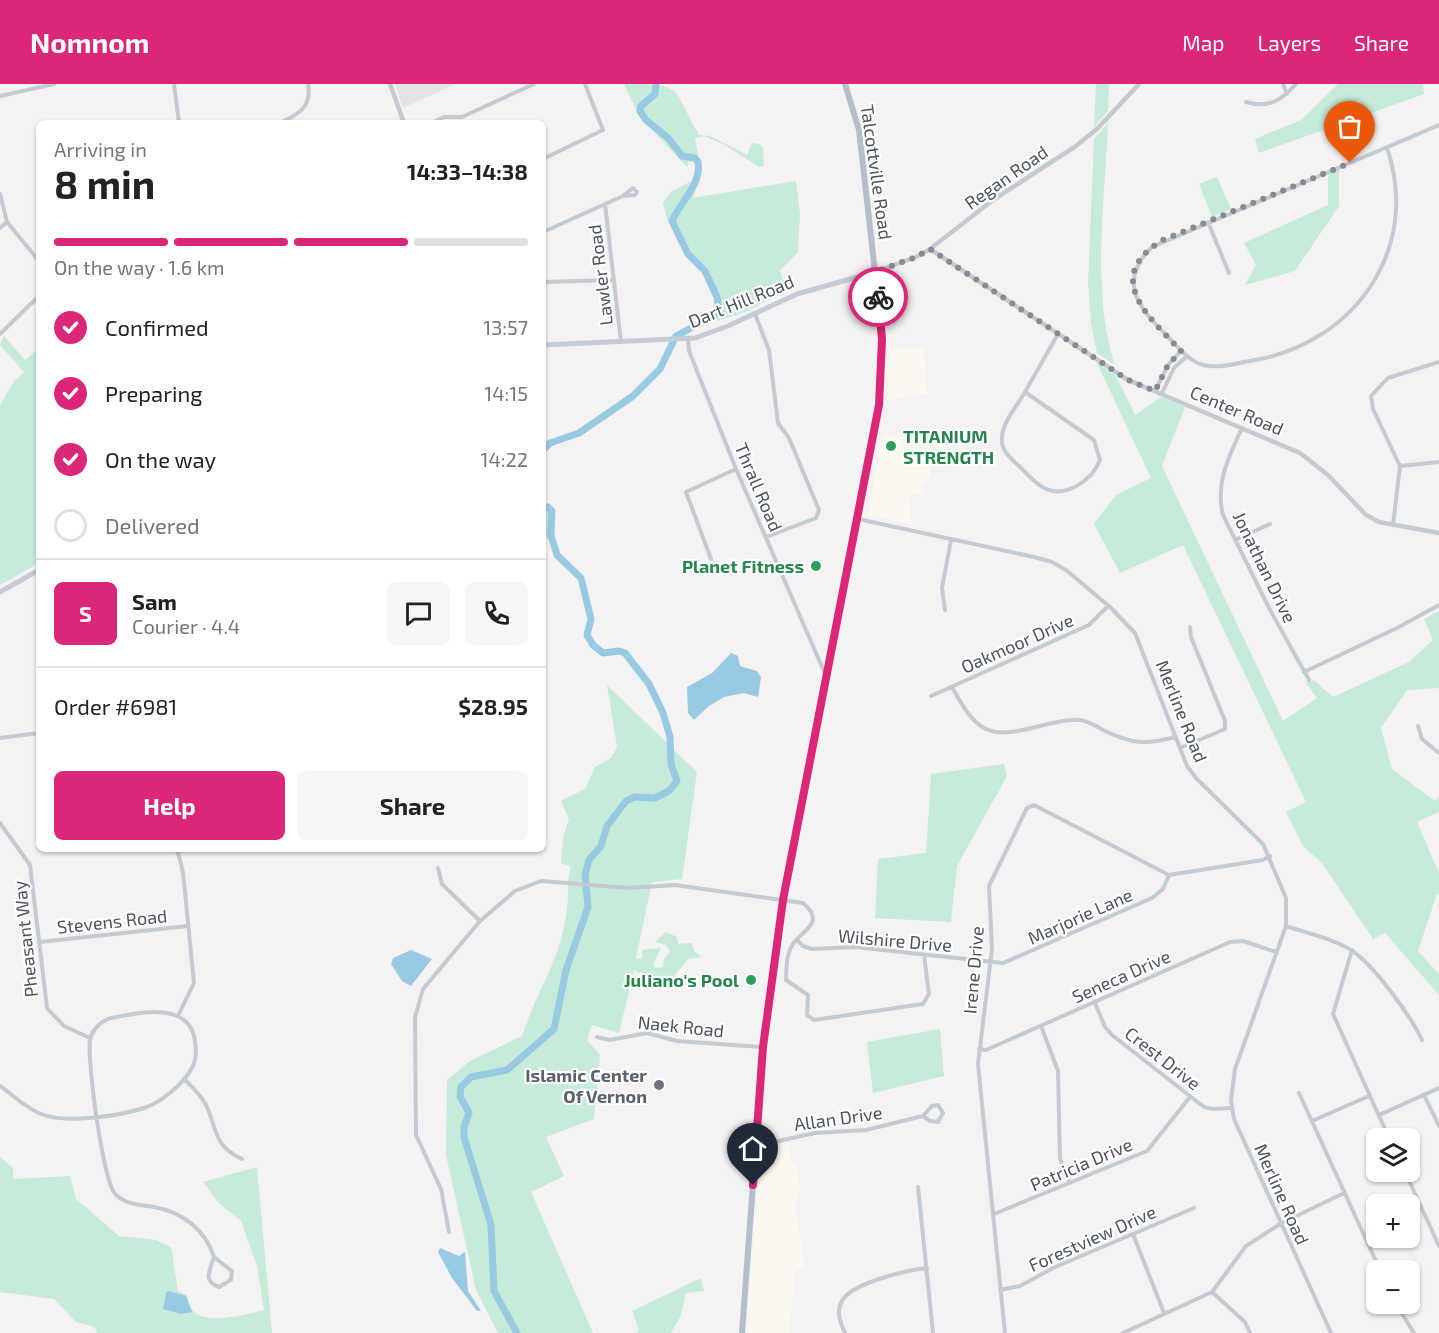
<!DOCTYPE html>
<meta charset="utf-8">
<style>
:root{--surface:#fff;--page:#f6f6f6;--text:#222;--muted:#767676;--line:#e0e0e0;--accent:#db2777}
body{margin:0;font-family:"Exo 2",sans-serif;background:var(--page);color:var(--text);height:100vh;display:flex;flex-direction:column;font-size:22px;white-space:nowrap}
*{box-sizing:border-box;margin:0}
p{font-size:20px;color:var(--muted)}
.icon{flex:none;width:33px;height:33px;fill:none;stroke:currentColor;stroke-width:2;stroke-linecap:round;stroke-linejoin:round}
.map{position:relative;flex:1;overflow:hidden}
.drawer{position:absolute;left:36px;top:36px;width:510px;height:732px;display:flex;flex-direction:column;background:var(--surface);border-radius:9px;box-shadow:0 2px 4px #0004}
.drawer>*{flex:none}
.buttons{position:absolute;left:1366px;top:1044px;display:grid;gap:12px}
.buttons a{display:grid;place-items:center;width:54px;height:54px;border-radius:9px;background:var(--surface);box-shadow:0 2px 4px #0004;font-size:30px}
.pin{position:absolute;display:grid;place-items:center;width:51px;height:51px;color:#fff;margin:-62px -26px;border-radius:50% 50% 50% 0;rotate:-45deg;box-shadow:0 0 6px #0007}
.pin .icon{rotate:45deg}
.courier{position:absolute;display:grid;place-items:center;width:60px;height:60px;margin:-30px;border:4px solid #db2777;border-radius:50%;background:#fff;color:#222;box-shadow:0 2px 8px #0007}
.head em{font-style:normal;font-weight:700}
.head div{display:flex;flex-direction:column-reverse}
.head{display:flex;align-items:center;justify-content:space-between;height:102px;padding:0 18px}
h1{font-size:39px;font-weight:700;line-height:45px}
.bar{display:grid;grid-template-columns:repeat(4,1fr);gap:9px 6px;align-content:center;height:72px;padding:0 18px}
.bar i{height:8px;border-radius:4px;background:var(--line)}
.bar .current{background:var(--accent)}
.bar p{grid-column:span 4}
.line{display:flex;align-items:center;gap:15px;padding:0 18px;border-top:2px solid var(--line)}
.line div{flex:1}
.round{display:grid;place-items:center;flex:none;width:63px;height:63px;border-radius:9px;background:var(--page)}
ol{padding:0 18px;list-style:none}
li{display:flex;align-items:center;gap:18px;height:66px}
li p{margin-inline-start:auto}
li .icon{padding:6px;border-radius:50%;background:var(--accent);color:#fff;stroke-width:4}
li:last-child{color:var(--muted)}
li i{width:33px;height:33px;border:3px solid var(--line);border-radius:50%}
.button{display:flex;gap:12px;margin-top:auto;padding:12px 18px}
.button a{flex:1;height:69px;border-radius:9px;background:var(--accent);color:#fff;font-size:24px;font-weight:700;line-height:69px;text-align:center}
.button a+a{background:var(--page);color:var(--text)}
header{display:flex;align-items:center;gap:36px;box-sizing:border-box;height:84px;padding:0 30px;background:var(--accent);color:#fff}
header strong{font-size:28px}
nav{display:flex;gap:33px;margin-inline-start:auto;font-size:21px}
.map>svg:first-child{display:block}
.commercial{fill:#fbf9ef}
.education{fill:#e5e3e3}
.green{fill:#c7ebd9}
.water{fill:#99cae3}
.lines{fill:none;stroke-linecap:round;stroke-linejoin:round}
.river{stroke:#99cae3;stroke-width:7}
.minor{stroke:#c4cad1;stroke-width:4}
.tertiary{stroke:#c4cad1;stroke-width:4.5}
.secondary{stroke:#c5cbd6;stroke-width:5}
.primary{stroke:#b5becd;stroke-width:6}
.done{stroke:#878b91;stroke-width:6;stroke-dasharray:0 10.8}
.route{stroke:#db2777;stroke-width:8}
.leisure-dot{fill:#2e9e5b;stroke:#fff;stroke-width:2}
.worship-dot{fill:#6b7280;stroke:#fff;stroke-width:2}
.labels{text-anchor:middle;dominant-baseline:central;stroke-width:4.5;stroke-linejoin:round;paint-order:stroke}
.street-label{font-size:18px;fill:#4c535d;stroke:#fff}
.leisure-label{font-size:18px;font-weight:bold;fill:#27864d;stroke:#fff;text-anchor:end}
.worship-label{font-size:18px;font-weight:bold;fill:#5b616d;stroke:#fff;text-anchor:end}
</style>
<header>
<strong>Nomnom</strong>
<nav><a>Map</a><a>Layers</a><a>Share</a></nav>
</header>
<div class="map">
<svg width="1439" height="1249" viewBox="0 0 1439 1249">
<rect width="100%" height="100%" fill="#f4f2f2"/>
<!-- commercial -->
<path class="commercial" d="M889 264H924L927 309 888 316Z
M882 351 939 352 942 355 939 375 918 371 920 379 929 382 931 389 920 409 909 410 912 440 868 431Z
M790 1059 791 1076 797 1085 800 1102 796 1123 805 1183 795 1187 789 1249H746L761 1060Z"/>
<!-- education -->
<path class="education" d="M395 0H456L403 24Z"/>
<!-- green -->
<path class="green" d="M624 0C684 0 671 2 699 51L710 52 747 71 752 59 759 60 763 64 764 82 759 83 723 60 704 52 695 54 701 86 693 114 796 97 800 130 798 168 780 187 787 207 745 228 689 246 712 235 718 217C708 187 684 169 673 140L668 139 663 119 671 108 695 95 697 81 695 78H689L687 83 639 32Z
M1096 0H1109L1108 27 1094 43Z
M1338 0H1423L1424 10 1259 69 1255 55 1301 36Z
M1108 39C1105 115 1091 210 1115 281L1097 269 1091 239 1088 199 1094 55Z
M1339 84V122L1295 187 1245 201 1256 181 1244 159 1328 121V89Z
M1217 93 1231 125 1212 133 1199 100Z
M4 252 25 276 39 264V479L0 501V321L14 297 24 288 0 261Z
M1097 279 1116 292 1135 331 1161 313 1185 323 1162 382 1283 637 1317 614 1306 599 1314 596 1333 613 1409 578 1433 556 1424 535 1439 527V604L1407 606 1381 644 1392 685 1435 717 1439 712V728L1417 738 1439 789V810H1437L1418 867 1439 890V911L1385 849 1373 855 1322 779 1303 762 1286 728 1306 718 1183 461 1120 489 1094 440 1116 411 1151 394Z
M547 423 552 428 551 452 543 455V424Z
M607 601 697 688 682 795 652 798 636 874 642 875V866L661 864 653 881 657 884 663 883 664 875 670 868 666 861 655 858 666 848 677 853 678 860 692 859 694 867 702 873 688 875 670 897 647 893 634 886 619 949 592 941 587 956 600 971 594 1035 546 1053 564 1092 531 1108 593 1249H498L476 1206 446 1071 447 996 470 977 522 952C533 917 553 886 562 852 565 839 568 823 568 810 569 799 567 793 571 783L561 779 563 753 569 735 561 717 585 705 595 683 611 674 617 663Z
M1004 680 1007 692 957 782 951 838 875 834 878 775 926 769 931 690Z
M940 945 944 992 873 1009 867 958Z
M0 1073 13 1084V1095L70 1092 76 1115 119 1152 156 1156 171 1163 178 1207 187 1211C188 1215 189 1221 192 1225 204 1243 246 1230 264 1226L257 1182 241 1137 219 1119 203 1098 257 1083 272 1249H98L94 1243 76 1238 54 1215 0 1208Z
M701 1194 704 1207 686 1209 681 1231 671 1249H635L639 1246 632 1227Z"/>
<!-- water -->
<path class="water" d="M731 569 738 572 740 582 757 587 761 593 758 613 744 609 724 613 709 622 694 636 688 629 687 603 712 589Z
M411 866 432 875 411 902 402 897 391 880 393 874Z
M440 1164 459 1172 465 1168 468 1207 481 1227H477L452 1194 438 1168Z
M169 1207 186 1212 192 1228 181 1230 163 1225 166 1209Z"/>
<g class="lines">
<!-- river -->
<path class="river" d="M543 366 550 359 579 349 633 312 660 285 676 252 714 232 718 221 717 213 705 187 688 170 672 137C680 118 702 100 698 78L695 74 682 72 668 54 646 36 640 27 641 22 655 10 656 0
M517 1249 494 1207 491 1141 464 1053V1043L469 1029 460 1012 461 1003 471 993 507 986 554 945 566 886 588 823 585 791 589 776 601 762 607 742 626 717 635 713 655 714 669 707 677 697 671 680 670 653 663 629 649 600 625 569 619 567 603 569 593 561 587 551 591 535 581 494 557 471 551 452 552 427 548 423 543 424"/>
<!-- minor -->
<path class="minor" d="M174 0 179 39
M1283 0 1287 10
M0 12 54 0
M1246 18C1268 25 1282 16 1296 0
M280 39C299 30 312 23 308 0
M431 39 444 33H462L534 0
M1387 64C1422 166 1353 261 1250 277 1237 279 1222 284 1209 282 1191 280 1181 266 1169 254 1141 226 1115 199 1152 163L1439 41
M543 75 603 46 585 0
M0 110 7 138 39 177
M605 120 621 258
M1208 138 1229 189
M0 144 7 138
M543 148 623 112 633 104 637 108 635 111 623 112
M543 198 614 196
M755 230 769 266 778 339 789 354 819 426 816 434 766 453
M0 250 39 212
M688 255 689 267 736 385 826 592
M1155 307 1168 281 1181 267
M1025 308 1094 356 1100 376C1092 396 1066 415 1044 404 1035 399 1027 390 1020 383 1011 375 1000 366 1002 353 1003 337 1018 321 1025 308Z
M1025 308 1058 250
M1162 309 1174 284 1186 273
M1242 344C1229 372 1215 400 1223 431L1269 524 1309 596
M1400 382 1439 378
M858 435 1034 473 1052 478 1066 486 1110 523 1135 549 1187 682 1196 694 1263 760 1286 814V842L1235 985 1231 1016 1234 1035 1331 1249
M1393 441 1400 382 1373 325 1371 312 1388 294 1439 278
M1235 456 1270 440
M711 475 686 408 736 385
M945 526 942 504 951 456
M1304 588 1397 544 1439 521
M952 603C980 656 994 654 1048 640 1059 638 1069 635 1080 636 1089 637 1097 643 1105 647 1132 660 1147 661 1175 653
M931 612 1089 541 1108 522
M1418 642 1422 655 1439 669
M0 654 39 649
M1180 664 1225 645V637L1191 553 1190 543
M0 739 30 781 47 924 64 942 90 954
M177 765 183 788 194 899 178 932
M438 784 442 800 480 837
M1286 842C1306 849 1332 854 1351 866 1374 881 1410 931 1422 956
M797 856 803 862 812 865 855 863 1003 879 1152 814 1163 805 1169 791
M40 858 188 842
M1352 866 1333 930 1389 1054
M1095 919 1105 943 1112 951 1204 1023 1213 1025 1232 1024
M1041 942 1058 987 1060 1075 1070 1099
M597 953 610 956 647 949 677 957 762 963
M979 965 986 966 1230 858 1243 857 1276 868
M184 995C192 1003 201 1011 206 1021 218 1047 213 1061 242 1075
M0 1002C13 1011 26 1024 41 1030 65 1040 119 1032 144 1024 162 1018 183 1000 192 984 197 975 196 966 195 957 191 925 157 926 133 930 125 932 114 932 106 936 99 939 91 948 90 956 87 977 103 1099 116 1111 127 1121 141 1121 154 1123 182 1128 205 1145 214 1173 210 1186 202 1197 219 1203L231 1196 232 1187 214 1173
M1299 1009 1380 1186
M1424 1011 1439 1042
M1379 1031 1439 1004
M1312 1037 1369 1012
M756 1058 778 1057 815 1049 866 1046 923 1032 932 1022 938 1021 943 1029 938 1038 930 1037 923 1032
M1405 1088 1439 1162
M918 1103 933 1249
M994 1130 1147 1067 1190 1013
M449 1148 441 1105 416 1051 415 933 423 905 480 837 515 807 541 797 629 804 675 801 803 819C828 840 799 847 791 863 786 873 786 886 786 896L808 911 807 931 814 936 923 920 929 910 924 871
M1133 1150 1164 1229
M1000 1206 1020 1202 1053 1184 1194 1124
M1212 1208 1245 1238 1250 1249
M1396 1220 1414 1249
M845 1249C840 1238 835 1225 844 1214 857 1198 907 1186 927 1184
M1005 1249 978 980 992 865 989 802 1027 724 1034 721 1169 791 1263 776 1270 772
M1123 1249 1212 1208 1246 1162 1280 1140 1344 1109"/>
<!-- tertiary -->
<path class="tertiary" d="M390 0 404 39
M930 165 1128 296 1300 369 1328 391 1366 431 1379 438 1439 449
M875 188 916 173 930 165 993 116 1076 62 1098 44 1139 0"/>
<!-- secondary -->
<path class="secondary" d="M543 261 695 254 728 242 797 210 875 188
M0 508 39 486"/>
<!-- primary -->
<path class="primary" d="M742 1249 763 963 783 816 879 321 882 255 875 188 859 46 845 0"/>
</g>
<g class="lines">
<!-- done -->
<path class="done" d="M878 213 875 188 916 173 930 165 1128 296 1155 307 1168 281 1181 267C1149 233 1101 193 1163 156L1350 79"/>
<!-- route -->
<path class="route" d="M753 1101 763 963 783 816 879 321 882 255 878 213"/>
</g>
<!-- markers -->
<g class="leisure-dot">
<circle cx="891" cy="362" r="6"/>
<circle cx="816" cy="482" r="6"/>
<circle cx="751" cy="896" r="6"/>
</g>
<circle class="worship-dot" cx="659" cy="1001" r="6"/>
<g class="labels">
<!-- street labels -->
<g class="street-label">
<text transform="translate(877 88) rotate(82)">Talcottville Road</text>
<text transform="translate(1006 93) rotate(-35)">Regan Road</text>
<text transform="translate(600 191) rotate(-97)">Lawler Road</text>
<text transform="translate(741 217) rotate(-22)">Dart Hill Road</text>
<text transform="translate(1237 326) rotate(23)">Center Road</text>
<text transform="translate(759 403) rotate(67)">Thrall Road</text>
<text transform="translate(1265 483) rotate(64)">Jonathan Drive</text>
<text transform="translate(1017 559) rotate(-24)">Oakmoor Drive</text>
<text transform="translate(1182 627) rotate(68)">Merline Road</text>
<text transform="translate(1080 832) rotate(-24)">Marjorie Lane</text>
<text transform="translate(112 837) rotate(-6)">Stevens Road</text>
<text transform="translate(25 855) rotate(-96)">Pheasant Way</text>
<text transform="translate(895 856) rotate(5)">Wilshire Drive</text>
<text transform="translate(973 886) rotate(-85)">Irene Drive</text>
<text transform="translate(1121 892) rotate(-24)">Seneca Drive</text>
<text transform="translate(681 942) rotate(6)">Naek Road</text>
<text transform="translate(1163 974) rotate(38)">Crest Drive</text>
<text transform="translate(838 1034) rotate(-8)">Allan Drive</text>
<text transform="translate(1081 1080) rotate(-23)">Patricia Drive</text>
<text transform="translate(1282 1110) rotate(66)">Merline Road</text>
<text transform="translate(1092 1154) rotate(-24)">Forestview Drive</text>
</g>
<!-- leisure labels -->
<g class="leisure-label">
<text x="903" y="352" text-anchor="start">TITANIUM<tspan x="903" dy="21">STRENGTH</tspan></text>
<text x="804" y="482">Planet Fitness</text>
<text x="739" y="896">Juliano's Pool</text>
</g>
<!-- worship labels -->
<g class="worship-label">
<text x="647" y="991">Islamic Center<tspan x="647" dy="21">Of Vernon</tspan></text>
</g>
</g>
</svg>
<div class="buttons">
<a><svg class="icon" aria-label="layers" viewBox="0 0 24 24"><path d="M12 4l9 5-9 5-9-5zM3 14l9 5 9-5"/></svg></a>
<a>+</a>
<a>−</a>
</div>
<div class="pin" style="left:1350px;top:79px;background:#ea580c"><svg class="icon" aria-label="bag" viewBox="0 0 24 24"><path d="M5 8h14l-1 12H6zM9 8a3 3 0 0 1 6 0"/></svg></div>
<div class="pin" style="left:753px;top:1101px;background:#1f2937"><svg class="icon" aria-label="home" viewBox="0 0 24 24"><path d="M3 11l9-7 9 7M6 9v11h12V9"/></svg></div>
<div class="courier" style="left:878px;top:213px"><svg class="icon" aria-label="bike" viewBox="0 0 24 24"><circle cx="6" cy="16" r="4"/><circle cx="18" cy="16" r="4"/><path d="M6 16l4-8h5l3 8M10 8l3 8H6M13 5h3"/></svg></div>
<section class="drawer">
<div class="head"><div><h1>8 min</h1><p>Arriving in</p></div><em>14:33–14:38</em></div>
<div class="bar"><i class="current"></i><i class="current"></i><i class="current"></i><i></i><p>On the way · 1.6 km</p></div>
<ol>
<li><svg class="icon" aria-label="check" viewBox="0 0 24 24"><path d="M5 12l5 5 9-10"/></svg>Confirmed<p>13:57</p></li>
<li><svg class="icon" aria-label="check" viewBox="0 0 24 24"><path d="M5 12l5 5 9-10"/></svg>Preparing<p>14:15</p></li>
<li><svg class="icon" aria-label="check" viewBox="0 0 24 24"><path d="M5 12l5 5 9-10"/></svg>On the way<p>14:22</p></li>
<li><i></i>Delivered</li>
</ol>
<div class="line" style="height:108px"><b class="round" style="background:var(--accent);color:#fff">S</b><div><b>Sam</b><p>Courier · 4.4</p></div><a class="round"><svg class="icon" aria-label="chat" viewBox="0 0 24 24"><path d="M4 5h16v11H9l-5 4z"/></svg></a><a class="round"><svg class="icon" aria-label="phone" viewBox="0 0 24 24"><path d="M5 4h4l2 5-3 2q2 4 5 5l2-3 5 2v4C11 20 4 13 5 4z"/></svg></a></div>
<div class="line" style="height:78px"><div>Order #6981</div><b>$28.95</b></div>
<div class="button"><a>Help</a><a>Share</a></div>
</section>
</div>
